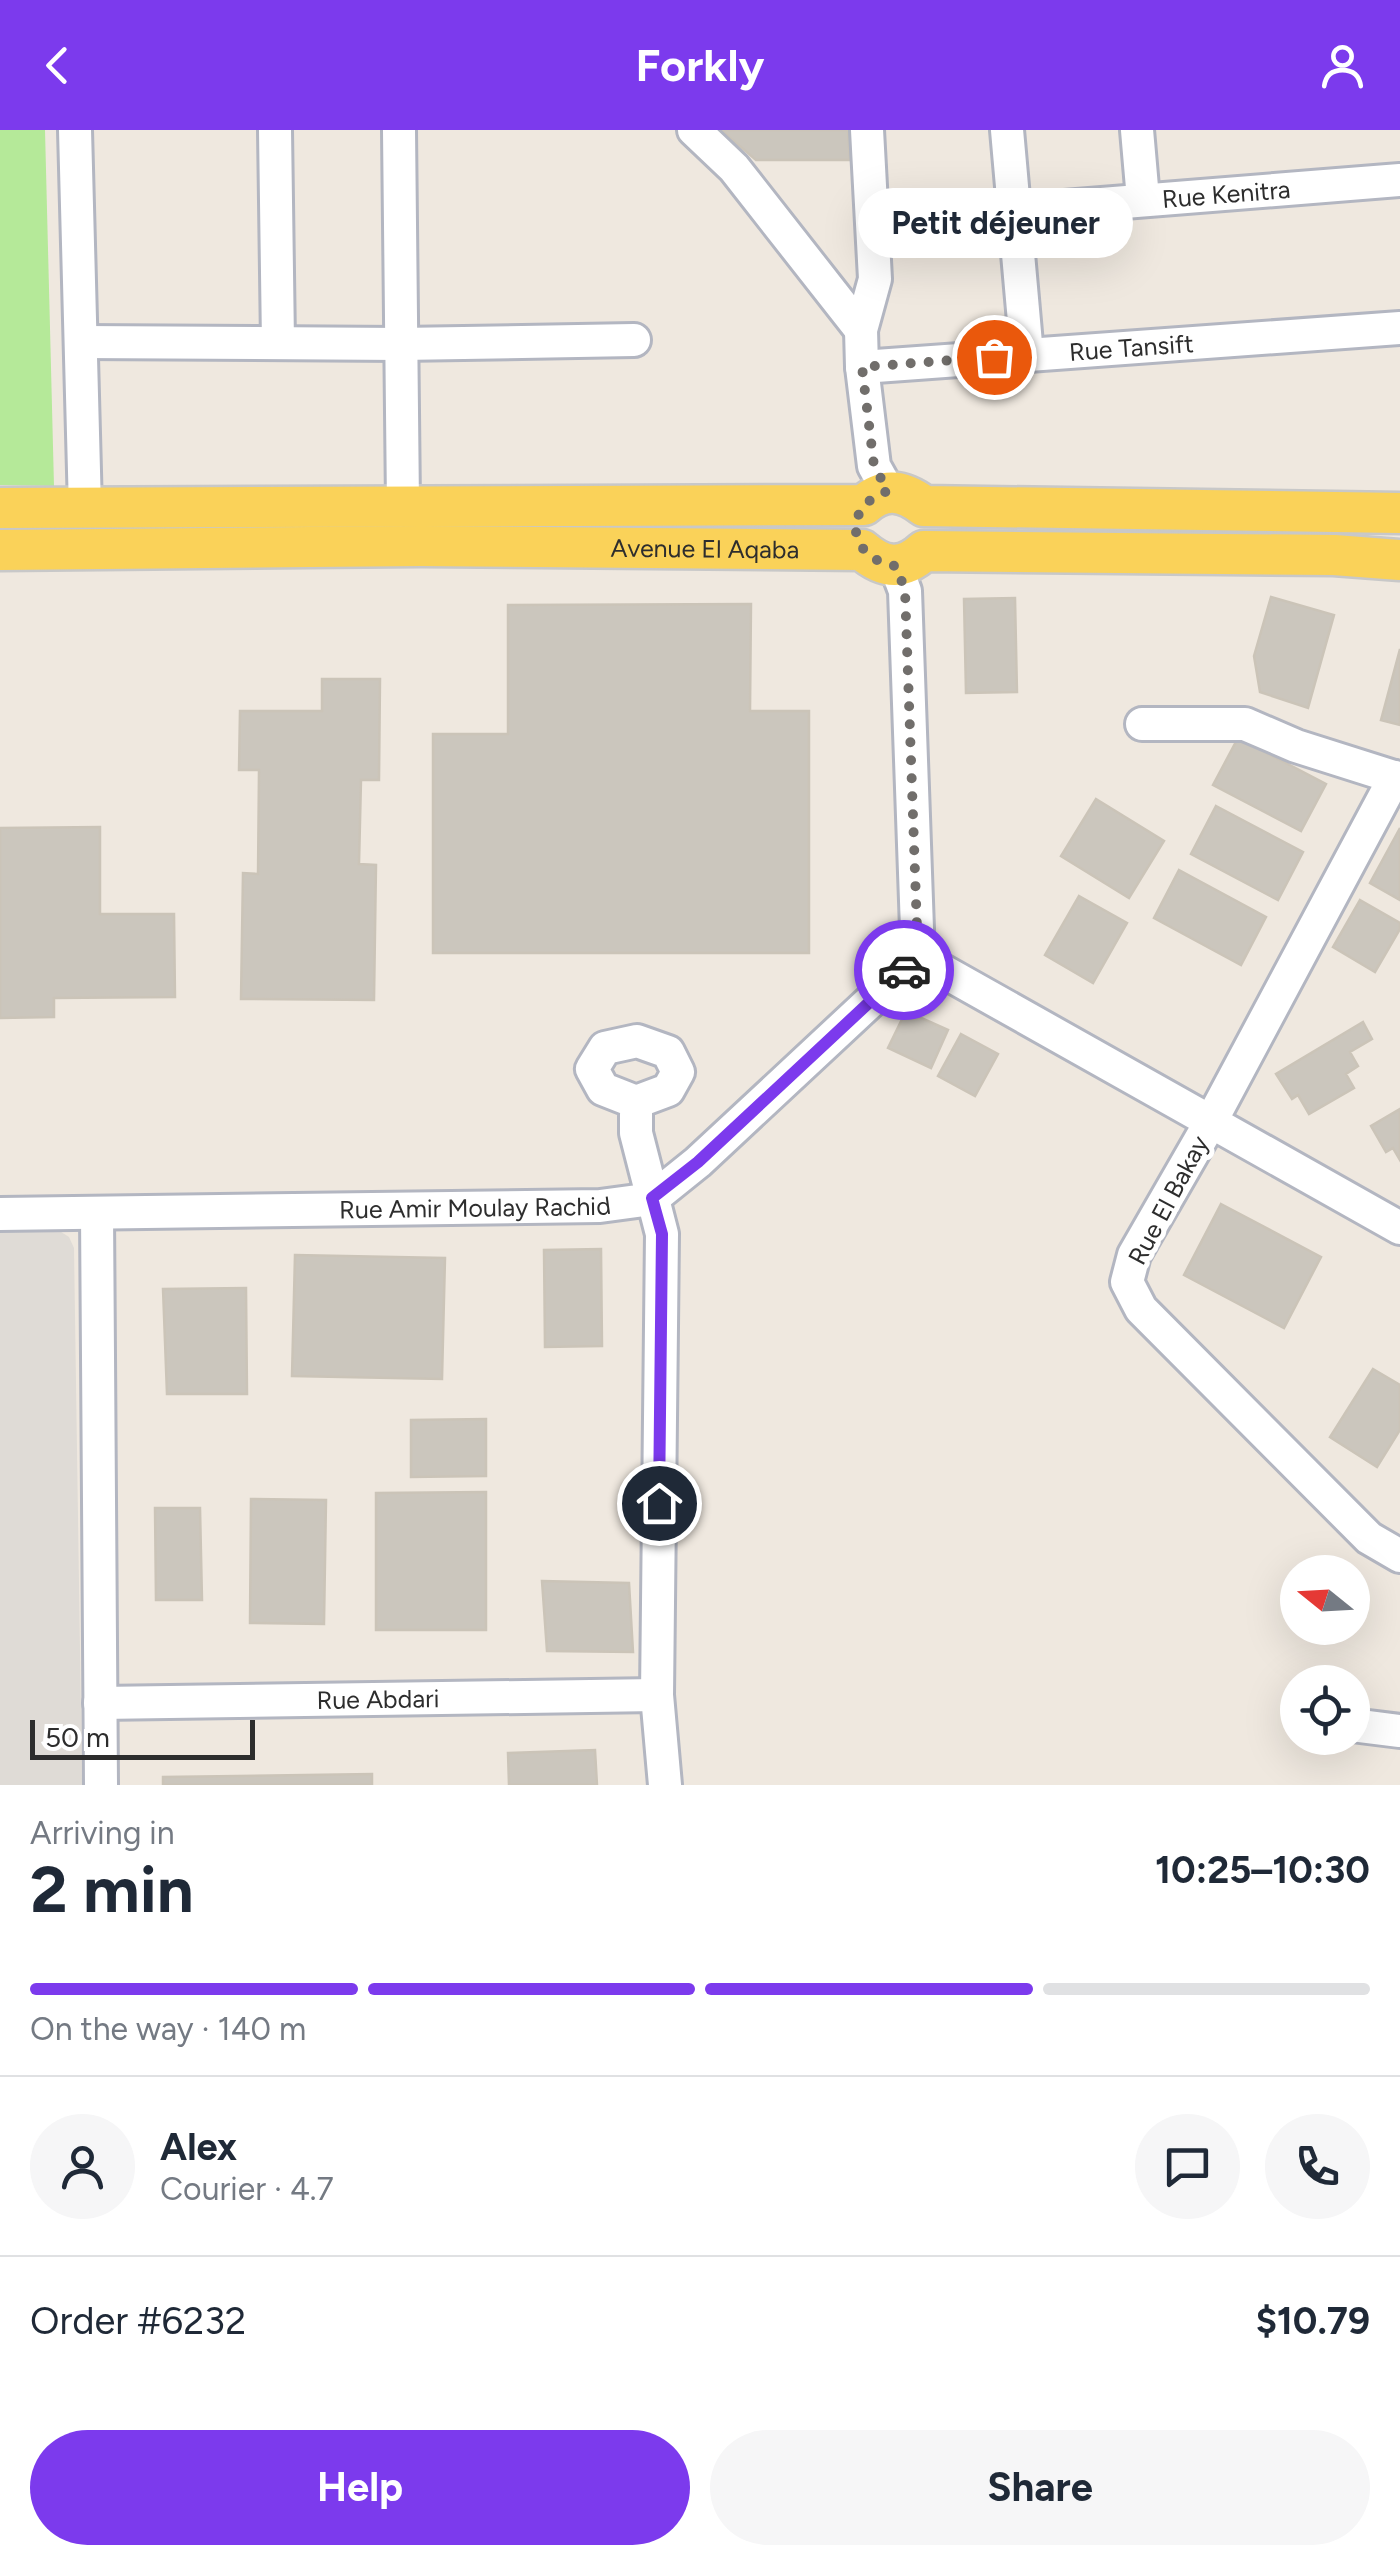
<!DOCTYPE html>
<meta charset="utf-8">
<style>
:root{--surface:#fff;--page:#f6f6f7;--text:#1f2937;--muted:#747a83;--line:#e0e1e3;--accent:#7c3aed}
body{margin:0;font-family:Figtree,sans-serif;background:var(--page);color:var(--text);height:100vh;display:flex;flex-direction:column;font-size:38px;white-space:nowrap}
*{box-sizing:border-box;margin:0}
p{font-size:32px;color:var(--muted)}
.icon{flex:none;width:55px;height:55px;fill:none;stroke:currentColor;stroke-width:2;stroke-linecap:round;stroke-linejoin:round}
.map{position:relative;height:1655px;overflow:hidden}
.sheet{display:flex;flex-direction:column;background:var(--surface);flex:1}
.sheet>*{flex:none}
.needle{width:65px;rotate:288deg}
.buttons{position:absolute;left:1280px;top:1425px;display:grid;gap:20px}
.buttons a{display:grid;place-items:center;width:90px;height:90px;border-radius:50%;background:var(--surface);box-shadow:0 10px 40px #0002;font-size:50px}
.scale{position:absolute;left:30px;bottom:25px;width:225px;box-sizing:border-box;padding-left:10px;border:5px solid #2d2d2d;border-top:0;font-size:28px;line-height:35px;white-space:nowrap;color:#2d2d2d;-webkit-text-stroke:8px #fff;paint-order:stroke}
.pin{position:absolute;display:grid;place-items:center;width:85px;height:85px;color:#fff;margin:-42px;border:5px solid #fff;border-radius:50%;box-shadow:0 2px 10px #0007}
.courier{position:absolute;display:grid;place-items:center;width:100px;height:100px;margin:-50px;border:8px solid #7c3aed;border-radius:50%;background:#fff;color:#222;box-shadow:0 2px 12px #0007}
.bubble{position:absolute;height:70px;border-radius:35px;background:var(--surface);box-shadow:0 10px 40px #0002;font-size:32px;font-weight:700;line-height:70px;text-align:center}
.headline em{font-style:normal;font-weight:700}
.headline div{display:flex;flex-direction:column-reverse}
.headline{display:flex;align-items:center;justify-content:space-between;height:170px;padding:0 30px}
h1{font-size:65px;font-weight:700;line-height:75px}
.bar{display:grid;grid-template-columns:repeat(4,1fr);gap:15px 10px;align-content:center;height:120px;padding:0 30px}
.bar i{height:12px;border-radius:8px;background:var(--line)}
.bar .active{background:var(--accent)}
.bar p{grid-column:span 4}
.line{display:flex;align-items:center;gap:25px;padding:0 30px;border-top:2px solid var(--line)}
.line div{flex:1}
.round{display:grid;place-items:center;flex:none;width:105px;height:105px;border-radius:52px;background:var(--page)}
.cta{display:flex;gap:20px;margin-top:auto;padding:20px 30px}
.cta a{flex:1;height:115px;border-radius:60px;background:var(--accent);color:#fff;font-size:40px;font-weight:700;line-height:115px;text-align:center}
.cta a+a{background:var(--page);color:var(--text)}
header{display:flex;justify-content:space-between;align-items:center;height:130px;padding:0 30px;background:var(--accent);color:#fff;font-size:45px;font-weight:700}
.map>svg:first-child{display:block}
.green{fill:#b5e999}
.plaza{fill:#dfdbd6}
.building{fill:#cbc6bd;stroke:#cbc4b8;stroke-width:2.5}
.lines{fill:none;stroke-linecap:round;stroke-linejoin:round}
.minor-casing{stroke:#b3b6c1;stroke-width:38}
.major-casing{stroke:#c8c8c8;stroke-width:45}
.minor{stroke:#fff;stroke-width:32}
.major{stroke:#fad259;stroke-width:40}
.done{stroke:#716e6b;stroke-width:10;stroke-dasharray:0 18}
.route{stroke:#7c3aed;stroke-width:12}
.labels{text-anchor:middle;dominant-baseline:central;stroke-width:10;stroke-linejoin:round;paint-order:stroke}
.street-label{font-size:25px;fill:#2d2d2d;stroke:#fff}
</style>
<header><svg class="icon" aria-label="back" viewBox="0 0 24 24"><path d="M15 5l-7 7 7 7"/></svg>Forkly<svg class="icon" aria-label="person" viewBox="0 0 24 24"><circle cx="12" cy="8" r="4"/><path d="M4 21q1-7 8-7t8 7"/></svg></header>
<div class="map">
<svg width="1400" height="1655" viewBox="0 0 1400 1655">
<rect width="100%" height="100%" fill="#efe8df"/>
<!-- green -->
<path class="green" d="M0 0H45L54 356 0 355Z"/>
<!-- plaza -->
<path class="plaza" d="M58 1100 69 1107 74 1118 82 1655H0V1101Z"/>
<!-- building -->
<path class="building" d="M721 0H848L850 30H756Z
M1271 467 1334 485 1308 578 1260 562 1254 526Z
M1015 468 1017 562 966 563 964 469Z
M751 474 750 581H809V823H433V604H508V475Z
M1400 519V595L1381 590Z
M322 549H380L379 650H361L359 734 376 735 374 870 241 869 243 743 258 744 259 640H239L240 581H322Z
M1238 608 1326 654 1301 701 1213 655Z
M1096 669 1164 711 1129 768 1061 726Z
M1216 676 1303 722 1278 770 1191 724Z
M100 697V784H174L175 867 54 868V887L0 888V698Z
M1400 698V770L1370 753Z
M1179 740 1266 787 1241 835 1154 788Z
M1079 766 1127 793 1093 853 1045 825Z
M1360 770 1400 793V799L1375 842 1333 817Z
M906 881 948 900 931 938 888 918Z
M1363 892 1372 909 1350 922 1358 936 1346 944 1354 958 1309 984 1298 965 1292 969 1276 944Z
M961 904 998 924 975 966 938 946Z
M1400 979V1030L1393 1018 1386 1022 1371 996Z
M1221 1074 1321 1127 1284 1198 1184 1145Z
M601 1119 602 1216 545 1217 544 1120Z
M295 1125 445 1128 442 1249 292 1246Z
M246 1158 247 1264H167L163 1159Z
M1373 1239 1400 1255V1300L1377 1337 1330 1307Z
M486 1289V1346L411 1347V1290Z
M486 1362V1500H376V1363Z
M251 1369 326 1370 324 1494 250 1493Z
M155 1378H200L202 1470H156Z
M542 1451 629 1453 633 1522 547 1521Z
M595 1620 597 1655H509L508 1623Z
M372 1644V1655H163V1647Z"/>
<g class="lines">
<!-- minor casing -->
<g class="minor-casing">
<g id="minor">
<path d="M75 0 85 379"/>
<path d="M275 0 278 213"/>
<path d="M399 0 403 375"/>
<path d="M694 0 734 38 861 200"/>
<path d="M867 0 875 149 861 200 862 237 874 336 888 361"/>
<path d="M1007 0 1027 225"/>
<path d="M1137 0 1143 69"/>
<path id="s1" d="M872 86 1013 81 1400 50"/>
<path d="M81 212 401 214 634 210"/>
<path id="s2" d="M862 237 1400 198"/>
<path d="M896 437 905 461 918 827"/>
<path d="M1142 594H1245L1296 616 1400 649"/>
<path d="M1395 647 1210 993 1134 1125 1127 1152 1141 1179 1369 1408 1400 1426"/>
<path d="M918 827 1400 1098"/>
<path d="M636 972 603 959 592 939 605 918 637 911 668 922 678 942 668 960 636 972V1003L662 1104 657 1565 665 1655"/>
<path d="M97 1083 101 1655"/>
<path id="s3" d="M0 1084 600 1076 652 1069 698 1032 918 827"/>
<path id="s4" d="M100 1573 657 1565"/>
<path d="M1352 1595 1400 1601"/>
</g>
</g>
<!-- major casing -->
<g class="major-casing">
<g id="major">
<path d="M0 378 864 375C884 357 903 360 924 376L1400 383"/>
<path id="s5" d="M0 420 421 416 862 420C883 438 902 441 924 421L1334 425 1400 430"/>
</g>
</g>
<!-- minor -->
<use href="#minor" class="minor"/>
<!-- major -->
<use href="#major" class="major"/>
</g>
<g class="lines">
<!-- done -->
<path class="done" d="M904 840 918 827 905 460 896 436C848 429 840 377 888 361L874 336 862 237 994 227"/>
<!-- route -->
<path class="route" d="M659 1373 662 1104 652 1068 698 1032 904 840"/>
</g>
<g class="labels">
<!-- street labels -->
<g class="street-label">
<text stroke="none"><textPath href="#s1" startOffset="355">Rue Kenitra</textPath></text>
<text stroke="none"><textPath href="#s2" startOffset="270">Rue Tansift</textPath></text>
<text stroke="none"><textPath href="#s5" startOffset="705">Avenue El Aqaba</textPath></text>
<text transform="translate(1168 1070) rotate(-62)">Rue El Bakay</text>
<text stroke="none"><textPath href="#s3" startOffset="475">Rue Amir Moulay Rachid</textPath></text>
<text stroke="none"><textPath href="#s4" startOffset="278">Rue Abdari</textPath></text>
</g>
</g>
</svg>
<div class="buttons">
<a><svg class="needle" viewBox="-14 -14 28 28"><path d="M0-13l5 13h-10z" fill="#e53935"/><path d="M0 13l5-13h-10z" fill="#747a83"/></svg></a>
<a><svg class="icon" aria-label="locate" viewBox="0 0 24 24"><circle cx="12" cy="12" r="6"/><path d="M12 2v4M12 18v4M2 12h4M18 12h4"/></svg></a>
</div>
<div class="scale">50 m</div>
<div class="pin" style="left:994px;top:227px;background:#ea580c"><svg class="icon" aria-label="bag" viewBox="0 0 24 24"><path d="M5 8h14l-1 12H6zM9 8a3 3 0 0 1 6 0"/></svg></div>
<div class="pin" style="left:659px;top:1373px;background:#1f2937"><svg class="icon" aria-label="home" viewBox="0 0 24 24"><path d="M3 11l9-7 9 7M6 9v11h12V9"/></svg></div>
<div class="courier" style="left:904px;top:840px"><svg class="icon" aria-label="car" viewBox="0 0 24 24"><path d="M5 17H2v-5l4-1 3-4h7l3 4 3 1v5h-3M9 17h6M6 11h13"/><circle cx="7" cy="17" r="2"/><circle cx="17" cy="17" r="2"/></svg></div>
<div class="bubble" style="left:858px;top:58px;width:275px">Petit déjeuner</div>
</div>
<section class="sheet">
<div class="headline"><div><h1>2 min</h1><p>Arriving in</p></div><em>10:25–10:30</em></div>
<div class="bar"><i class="active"></i><i class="active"></i><i class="active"></i><i></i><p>On the way · 140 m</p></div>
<div class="line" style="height:180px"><a class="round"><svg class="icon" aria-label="person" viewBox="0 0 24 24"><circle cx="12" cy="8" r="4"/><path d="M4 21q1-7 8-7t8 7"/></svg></a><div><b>Alex</b><p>Courier · 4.7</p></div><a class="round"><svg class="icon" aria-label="chat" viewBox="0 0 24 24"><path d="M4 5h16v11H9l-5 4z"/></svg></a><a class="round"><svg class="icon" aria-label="phone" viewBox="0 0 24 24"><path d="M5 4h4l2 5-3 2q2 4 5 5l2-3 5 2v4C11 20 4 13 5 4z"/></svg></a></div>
<div class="line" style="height:130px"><div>Order #6232</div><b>$10.79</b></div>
<div class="cta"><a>Help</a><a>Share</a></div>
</section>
